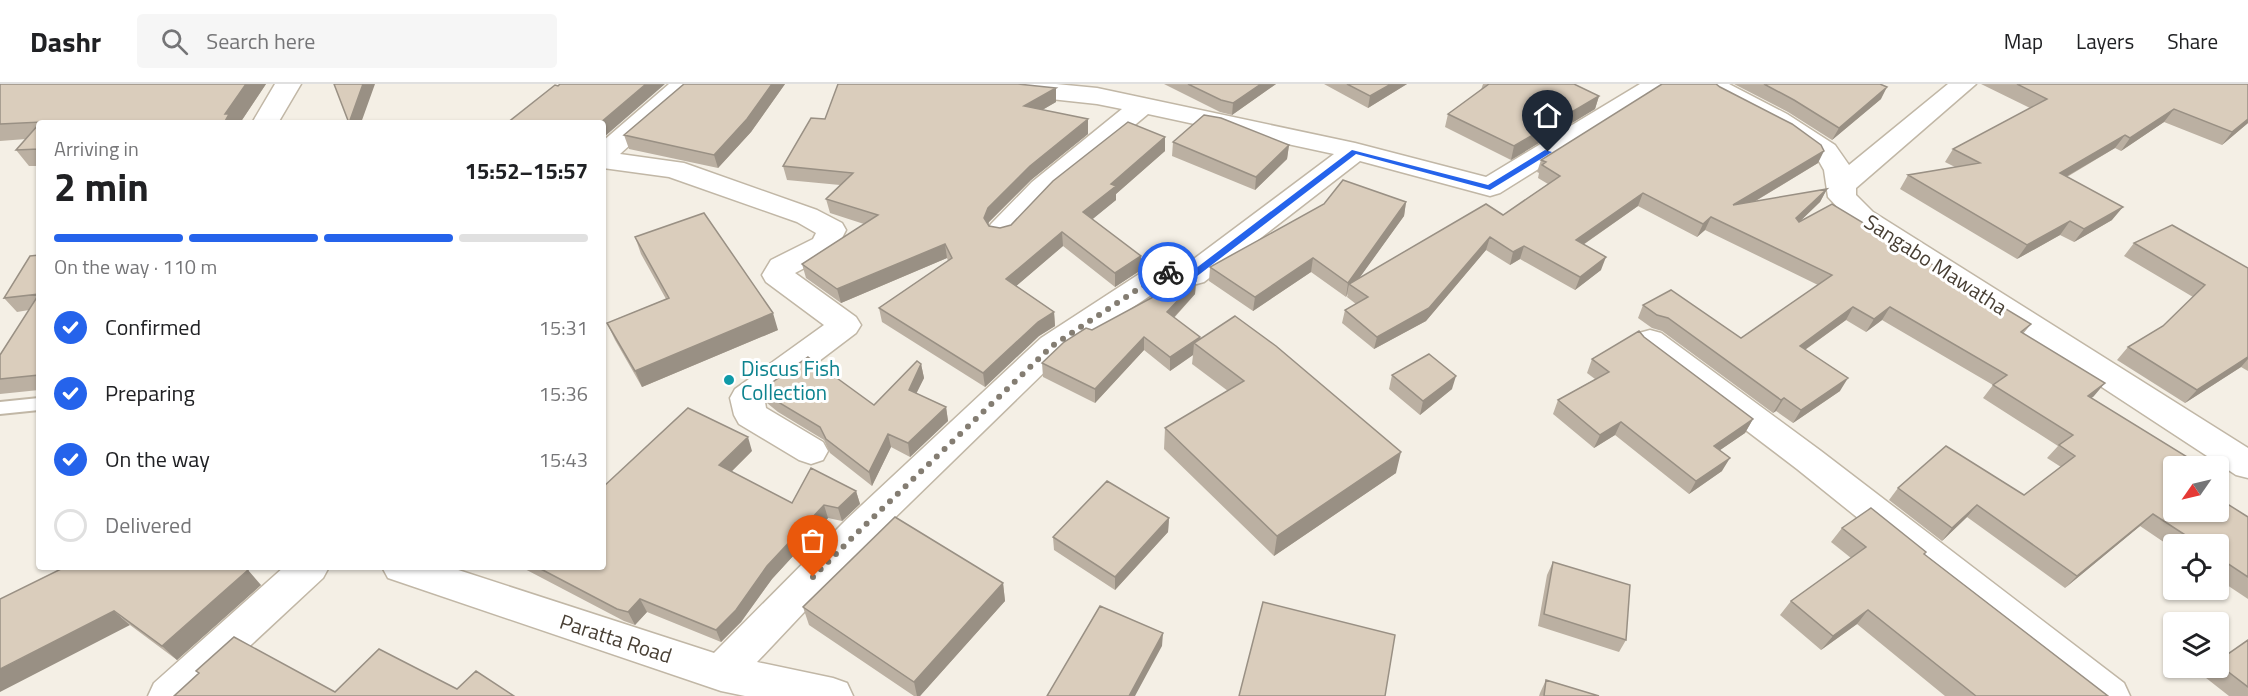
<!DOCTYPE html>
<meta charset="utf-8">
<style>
:root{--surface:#fff;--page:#f6f6f6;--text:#202124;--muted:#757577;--line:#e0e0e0;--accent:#2563eb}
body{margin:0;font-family:"Titillium Web",sans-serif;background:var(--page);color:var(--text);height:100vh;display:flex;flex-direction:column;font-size:22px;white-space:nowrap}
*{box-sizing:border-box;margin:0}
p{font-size:20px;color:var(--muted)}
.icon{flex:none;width:33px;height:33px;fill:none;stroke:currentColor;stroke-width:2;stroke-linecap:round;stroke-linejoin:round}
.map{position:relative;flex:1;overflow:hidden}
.sheet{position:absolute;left:36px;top:36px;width:570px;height:450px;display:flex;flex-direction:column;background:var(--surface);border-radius:6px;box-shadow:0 2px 4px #0004}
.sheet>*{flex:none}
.needle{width:39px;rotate:236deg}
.tools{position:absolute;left:2163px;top:372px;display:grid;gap:12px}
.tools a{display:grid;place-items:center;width:66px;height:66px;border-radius:6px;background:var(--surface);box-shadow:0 2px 4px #0004;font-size:30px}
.pin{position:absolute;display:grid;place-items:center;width:51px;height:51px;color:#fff;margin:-62px -26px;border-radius:50% 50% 50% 0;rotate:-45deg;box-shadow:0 0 6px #0007}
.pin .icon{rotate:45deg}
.courier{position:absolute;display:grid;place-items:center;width:60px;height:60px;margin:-30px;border:4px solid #2563eb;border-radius:50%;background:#fff;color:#222;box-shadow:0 2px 8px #0007}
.overview em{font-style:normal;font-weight:700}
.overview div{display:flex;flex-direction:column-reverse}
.overview{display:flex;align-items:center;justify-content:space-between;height:102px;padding:0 18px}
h1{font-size:39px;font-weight:700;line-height:45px}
.bar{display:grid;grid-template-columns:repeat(4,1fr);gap:9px 6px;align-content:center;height:72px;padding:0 18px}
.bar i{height:8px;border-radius:4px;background:var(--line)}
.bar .active{background:var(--accent)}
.bar p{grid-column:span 4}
ol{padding:0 18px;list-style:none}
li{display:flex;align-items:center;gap:18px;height:66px}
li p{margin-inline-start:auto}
li .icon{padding:6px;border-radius:50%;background:var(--accent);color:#fff;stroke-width:4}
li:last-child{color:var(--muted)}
li i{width:33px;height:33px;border:3px solid var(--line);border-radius:50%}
header{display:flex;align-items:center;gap:36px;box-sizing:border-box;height:84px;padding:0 30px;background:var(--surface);border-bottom:2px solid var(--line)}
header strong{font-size:28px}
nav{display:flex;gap:33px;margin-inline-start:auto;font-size:21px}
.search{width:420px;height:54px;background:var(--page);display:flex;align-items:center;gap:15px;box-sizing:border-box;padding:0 21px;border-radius:6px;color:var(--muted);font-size:22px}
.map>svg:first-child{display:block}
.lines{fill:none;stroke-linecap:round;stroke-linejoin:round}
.service-casing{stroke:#c1b7a6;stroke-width:4}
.minor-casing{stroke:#c1b7a6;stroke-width:3}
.service{fill:#fff;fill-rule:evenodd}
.minor{fill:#fff;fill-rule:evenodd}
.wall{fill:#bbb0a2}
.shaded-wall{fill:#999084}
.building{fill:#dacdbc;stroke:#999084;stroke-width:1.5}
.route{fill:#2563eb}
.done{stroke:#847d72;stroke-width:6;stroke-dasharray:0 10.8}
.culture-dot{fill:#0f9aa8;stroke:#fff;stroke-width:2}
.labels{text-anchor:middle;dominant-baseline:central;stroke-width:6;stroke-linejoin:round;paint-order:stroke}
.street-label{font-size:21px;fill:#483f34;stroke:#fff}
.culture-label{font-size:21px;fill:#0d838f;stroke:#fff;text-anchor:start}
</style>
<header>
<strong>Dashr</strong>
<div class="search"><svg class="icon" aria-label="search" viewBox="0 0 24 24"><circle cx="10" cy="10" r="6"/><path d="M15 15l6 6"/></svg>Search here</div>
<nav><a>Map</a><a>Layers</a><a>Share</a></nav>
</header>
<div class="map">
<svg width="2248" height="612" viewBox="0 0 2248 612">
<rect width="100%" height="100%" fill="#f4efe5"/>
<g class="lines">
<!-- service casing -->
<g class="service-casing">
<path id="service" d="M39 314V326L0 330V318Z"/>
</g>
<!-- minor casing -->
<g class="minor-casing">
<path id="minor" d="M275 0H301L278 39H252Z
M669 0H697L620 70 684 79 817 126 842 139 846 146 835 168 795 189 856 233 861 241 856 249 765 318 766 324 823 358 828 367 823 376 811 380 799 376 739 340 734 331 730 314 735 305 824 241 766 198 762 191 771 176 813 155 816 149 797 138 669 93 603 84V57Z
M972 0H1056L1097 4 1355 59 1486 93 1640 0H1671L1667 5 1500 109 1490 112 1360 77 1204 198 1193 201 1169 199 1063 270 873 455 757 578 833 594 847 599 853 612H745L721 607 388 494 382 483H449L714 569 847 435 1041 254 1153 181 1164 178 1187 180 1334 70 1148 30 1052 110 1011 154 1001 156 991 154 987 147 991 140 1032 98 1122 25 1097 20 985 8 976 5Z
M1699 0H1729L1787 30 1835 61 1849 81 1948 0H1976L1856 104V111L1873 128 2248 364V394L2236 391 1853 140 1828 113 1824 86 1816 72 1787 51 1716 14Z
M1650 246 1661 249 1821 367 2124 599 2130 612H2079L1797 385 1639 265 1634 257 1639 249Z
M284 483H329L323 494 196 612H148L154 599Z"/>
</g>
<!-- service -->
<use href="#service" class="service"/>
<!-- minor -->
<use href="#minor" class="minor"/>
</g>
<!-- wall -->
<path class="wall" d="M0 0H266L240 39H39V82H29L16 66 26 55 0 57Z
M684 0H785L751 48 718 84 629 65 624 51Z
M1164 0H1276L1232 31 1220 28Z
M1324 0H1407L1368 24Z
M1483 0H1574L1599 12 1595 25 1511 76 1445 43 1448 30 1481 6Z
M1734 0H1880L1881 15 1832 56 1788 28Z
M1981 0H2248V39L2222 61 2164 38 2121 67 2115 64 2067 93 2112 136 2074 158 2060 151 2017 175 1900 105 1908 91 1955 83 1945 78 1953 65 2030 24Z
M1056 18 1042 26 1088 50 1031 96 989 138 988 141 989 142 1000 144 1011 141 1165 53V67L1116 110V116L1092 135 1141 186 1115 203 1063 162 1016 202 1054 228 1055 242 1039 252 985 303 882 238 879 224 948 177 947 174 841 219 806 194 802 180 864 140 830 129 826 115 840 101 787 96 783 82 825 35Z
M1173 58 1289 61 1287 75 1255 106 1172 72Z
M1541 76 1818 79 1754 118 1827 105 1820 118 1799 138 2031 240 2023 250 2094 312 2091 314 2174 382V428L2248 433V515L2218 495V460H2174V465L2140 442 2065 504 1967 433 1942 457 1889 416 1898 404 2024 411 2061 383 2047 374 2058 362 1983 314 1993 301 1882 236 1866 248 1846 236 1805 266 1840 307 1793 339 1776 327 1773 329 1662 247 1652 244 1638 234 1643 221 1741 254 1818 201 1705 146 1697 153 1638 122 1583 161 1601 186 1575 206 1520 175 1510 181 1486 166 1426 237 1374 265 1342 239 1345 226 1356 220 1347 213 1348 210 1346 213 1311 188 1253 227 1209 197 1210 183 1406 118 1404 132 1358 195 1503 131 1548 100 1538 94 1539 89 1537 88Z
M635 153 778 246 642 303 615 256 607 239 666 215 641 170Z
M2134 159 2248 184V287L2241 283 2185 319 2117 276 2128 263 2163 242 2193 213 2124 172Z
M39 171V306L0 310V271L29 226 17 228 4 214Z
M1196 197 1195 210 1174 234 1200 255 1396 389 1274 472 1164 365 1165 344 1228 307 1192 280 1193 271 1170 287 1144 266 1095 319 1043 293 1042 279 1092 246Z
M1644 253 1753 335 1745 349 1720 366 1722 387 1689 410 1615 351 1594 364 1553 330 1558 316 1595 295 1587 289 1592 275Z
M921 280 924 294 916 310 946 323 948 337 910 373 891 363 872 402 830 369 824 356 778 328 767 319 763 305 874 321Z
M1392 291 1452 305 1420 331 1389 305Z
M752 367 731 388 792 419 856 407 860 420 842 437 828 434 772 495 741 538 721 558 647 528 635 541 624 537 521 483H603Z
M1169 434 1168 448 1115 506 1054 466 1053 453Z
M1842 444 1924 470 2108 612H1945L1857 540 1821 566 1780 531 1791 517 1851 474 1831 458Z
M1553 478 1626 556 1619 568 1538 542 1547 491Z
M65 483 261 501 177 576 130 541Z
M1003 499 1005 517 920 612H914L809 541 803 523Z
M2248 556V612H2229L2201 590 2210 584H2218V577Z
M1546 596 1599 612H1539L1540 609Z"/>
<!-- shaded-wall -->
<path class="shaded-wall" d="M246 0H266L240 39H224L225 30Z
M363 0H375L361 39H349Z
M646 0H665L603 54V39H600Z
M772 0H785L751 48 718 84 714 71Z
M1261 0H1276L1232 31 1233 19Z
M1391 0H1407L1368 24 1370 12Z
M1887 3 1881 15 1832 56 1839 44Z
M1056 4V18L1025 36 1024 22Z
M1599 12 1595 25 1511 76 1514 62Z
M2174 25 2164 38 2121 67 2130 54Z
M1088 35V50L1031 96 989 138 985 148 984 134 988 124 1030 82Z
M2248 35V39L2222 61 2232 48Z
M2125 51 2115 64 2050 102 2060 89Z
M1165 53V67L1116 110V116L1083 143V128L1111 100Z
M1289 61 1287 75 1255 106 1256 93Z
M1824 67 1818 79 1727 134 1733 121Z
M1827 105 1820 118 1790 147 1796 134Z
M1643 109 1638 122 1571 169 1576 156Z
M1406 118 1404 132 1353 203 1349 200 1347 210 1346 213 1348 199Z
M2123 123 2112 136 2074 158 2084 145Z
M1711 133 1705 146 1697 153 1703 140Z
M2070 137 2060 151 2017 175 2027 161Z
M1062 148 1063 162 1007 210 1006 195Z
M1490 153 1486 166 1426 237 1374 265 1377 253Z
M945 160 947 174 841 219 837 205Z
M1524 162 1520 175 1510 181 1513 168Z
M1141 172V186L1115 203V189Z
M1606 173 1601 186 1575 206 1580 193Z
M1313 174 1311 188 1253 227 1255 213Z
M1196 197 1195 210 1166 242 1167 228Z
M1853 223 1846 236 1792 275 1800 262Z
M1890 223 1882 236 1866 248 1874 235Z
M1054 228 1055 242 1039 252 985 303 983 289 1038 238Z
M773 229 778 246 642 303 635 287Z
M1144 253V266L1095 319V305Z
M1200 253 1199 263 1194 259 1193 271 1170 287V273Z
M2248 273V275L2241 283 2185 319 2197 306Z
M921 280 924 294 911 320 909 306Z
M1456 292 1452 305 1420 331 1423 317Z
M1848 294 1840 307 1793 339 1801 326Z
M2105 299 2094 312 2077 325 2088 312Z
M1784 314 1776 327 1773 329 1781 316Z
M946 323 948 337 910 373 908 359Z
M1753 335 1745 349 1707 375 1714 362Z
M1621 338 1615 351 1594 364 1600 351Z
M888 350 891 363 872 402 869 388Z
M748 353 752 367 724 395 719 381Z
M1401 368 1396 389 1274 472 1277 452Z
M1730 374 1722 387 1689 410 1696 397Z
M856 407 860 420 842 437 838 424Z
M824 421 828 434 772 495 741 538 721 558 716 546 767 482Z
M1977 421 1967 433 1942 457 1952 444Z
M2153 430 2140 442 2065 504 2077 492Z
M1169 434 1168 448 1115 506V493Z
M248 486 261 501 177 576 162 562Z
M1003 499 1005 517 920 612H917L914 598Z
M640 515 647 528 635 541 628 528Z
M1868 526 1857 540 1821 566 1833 552Z
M114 527 130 541 0 608V585Z
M1163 549 1162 562 1135 612H1129Z"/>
<!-- building -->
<path class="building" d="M0 0H246L225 30H229L224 39H40L41 38 0 40Z
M334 0H363L349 39Z
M560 0H646L600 39H507L555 1 558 2Z
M684 0H772L747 35 714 71 624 51Z
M838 0H1018L1056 4 1024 22 1088 35 1030 82 988 124 984 134 989 142 1000 144 1011 141 1053 97 1128 38 1165 53 1111 100 1116 102 1083 128 1141 172 1115 189 1062 148 1006 195 1054 228 1038 238 983 289 879 224 952 174 945 160 837 205 802 180 878 131 826 115 853 89 783 82 811 34 825 35Z
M1188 0H1261L1233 19 1221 16Z
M1347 0H1391L1370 12Z
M1489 0H1574L1599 12 1514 62 1448 30Z
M1662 0H1716L1720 3 1792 40 1821 61 1824 67 1733 121 1827 105 1796 134 1799 138 1832 120 2031 240 2021 248 2105 299 2088 312 2197 379 2193 382H2174V428H2218V414L2248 433V493L2218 473V460H2199L2153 430 2077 492 1977 421 1952 444 1898 404 1946 362 2024 411 2075 372 2059 361 2073 351 1993 301 2007 291 1890 223 1874 235 1853 223 1800 262 1848 294 1801 326 1784 314 1781 316 1668 234 1657 231 1643 221 1671 206 1741 254 1832 191 1711 133 1703 140 1643 109 1576 156 1606 173 1580 193 1524 162 1513 168 1490 153 1429 224 1377 253 1345 226 1368 213 1349 200 1486 120 1503 131 1560 92 1542 81 1546 78 1541 76Z
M1764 0H1880L1887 3 1839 44 1794 16Z
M2017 0H2248V35L2232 48 2174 25 2130 54 2125 51 2060 89 2123 123 2084 145 2070 137 2027 161 1908 91 1980 79 1953 65 2047 15Z
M1204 31 1221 34 1289 61 1256 93 1173 58Z
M39 40V65L16 66Z
M1343 96 1406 118 1348 199 1313 174 1255 213 1210 183 1324 120Z
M704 129 773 229 635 287 607 239 669 214 635 153Z
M2172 141 2248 184V273L2197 306 2128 263 2163 242 2205 201 2134 159Z
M39 171V210L4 214 30 172Z
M1192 192 1196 197 1167 228 1200 253 1170 273 1144 253 1095 305 1042 279 1064 258 1086 244 1092 246Z
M39 210V291L0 295V271Z
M1235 232 1276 262 1401 368 1277 452 1165 344 1244 297 1194 259Z
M1639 247 1644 253 1753 335 1714 362 1730 374 1696 397 1621 338 1600 351 1558 316 1609 288 1592 275Z
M1429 270 1456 292 1423 317 1392 291Z
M808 273 874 321 917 277 921 280 909 306 946 323 908 359 888 350 869 388 826 355 820 343 773 315 763 305Z
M688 324 748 353 719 381 792 419 811 384 856 407 838 424 824 421 767 482 736 526 716 546 640 515 628 528 617 525 537 483H603V403Z
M1107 397 1169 434 1115 493 1053 453Z
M1871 424 1926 468 1924 470 2108 612H1976L1868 526 1833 552 1791 517 1866 463 1842 444Z
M895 433 1003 499 914 598 803 523Z
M1553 478 1630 501 1626 556 1544 530Z
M65 483H243L248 486 162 562 114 527 0 585V515Z
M1263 518 1395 551 1385 612H1239Z
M1100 522 1163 549 1129 612H1047Z
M234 553 335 608 379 565 457 605 476 587 514 612H174L199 589 196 587Z
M2248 556V603L2218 580V577Z
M1546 596 1599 612H1544Z"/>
<!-- route -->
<path class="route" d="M1352 66 1488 101 1545 66 1552 68 1490 106 1356 70 1196 193 1165 190 1164 188 1168 185 1191 188Z"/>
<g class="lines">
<!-- done -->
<path class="done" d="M813 493 860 446 1052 262 1164 188H1168"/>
</g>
<!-- markers -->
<circle class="culture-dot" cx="729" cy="296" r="6"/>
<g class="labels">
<!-- street labels -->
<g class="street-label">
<text transform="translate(1936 180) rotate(33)">Sangabo Mawatha</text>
<text transform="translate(616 554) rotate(18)">Paratta Road</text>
</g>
<!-- culture labels -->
<g class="culture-label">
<text x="741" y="284">Discus Fish<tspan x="741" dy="24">Collection</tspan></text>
</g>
</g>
</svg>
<div class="tools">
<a><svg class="needle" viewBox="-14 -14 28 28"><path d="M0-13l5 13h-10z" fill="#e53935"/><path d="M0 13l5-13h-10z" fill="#757577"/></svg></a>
<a><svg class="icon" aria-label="locate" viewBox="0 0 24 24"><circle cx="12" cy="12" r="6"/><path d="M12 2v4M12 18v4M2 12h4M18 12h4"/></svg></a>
<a><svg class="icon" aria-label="layers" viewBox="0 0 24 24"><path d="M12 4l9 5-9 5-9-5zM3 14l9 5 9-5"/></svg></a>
</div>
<div class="pin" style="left:813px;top:493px;background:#ea580c"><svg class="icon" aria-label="bag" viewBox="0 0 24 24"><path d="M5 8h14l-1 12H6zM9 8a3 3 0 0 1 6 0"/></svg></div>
<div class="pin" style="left:1548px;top:68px;background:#1f2937"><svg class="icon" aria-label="home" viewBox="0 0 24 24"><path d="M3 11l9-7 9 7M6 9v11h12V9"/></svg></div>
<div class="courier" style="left:1168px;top:188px"><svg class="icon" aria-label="bike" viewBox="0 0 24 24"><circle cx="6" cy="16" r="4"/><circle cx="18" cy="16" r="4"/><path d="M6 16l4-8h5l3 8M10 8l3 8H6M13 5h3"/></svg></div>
<section class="sheet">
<div class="overview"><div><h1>2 min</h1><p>Arriving in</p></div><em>15:52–15:57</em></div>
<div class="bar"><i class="active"></i><i class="active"></i><i class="active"></i><i></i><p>On the way · 110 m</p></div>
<ol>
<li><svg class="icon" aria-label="check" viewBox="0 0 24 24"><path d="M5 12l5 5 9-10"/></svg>Confirmed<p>15:31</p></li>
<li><svg class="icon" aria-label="check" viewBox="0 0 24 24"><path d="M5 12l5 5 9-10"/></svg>Preparing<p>15:36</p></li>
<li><svg class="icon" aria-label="check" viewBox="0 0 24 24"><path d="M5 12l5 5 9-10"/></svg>On the way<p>15:43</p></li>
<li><i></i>Delivered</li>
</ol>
</section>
</div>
